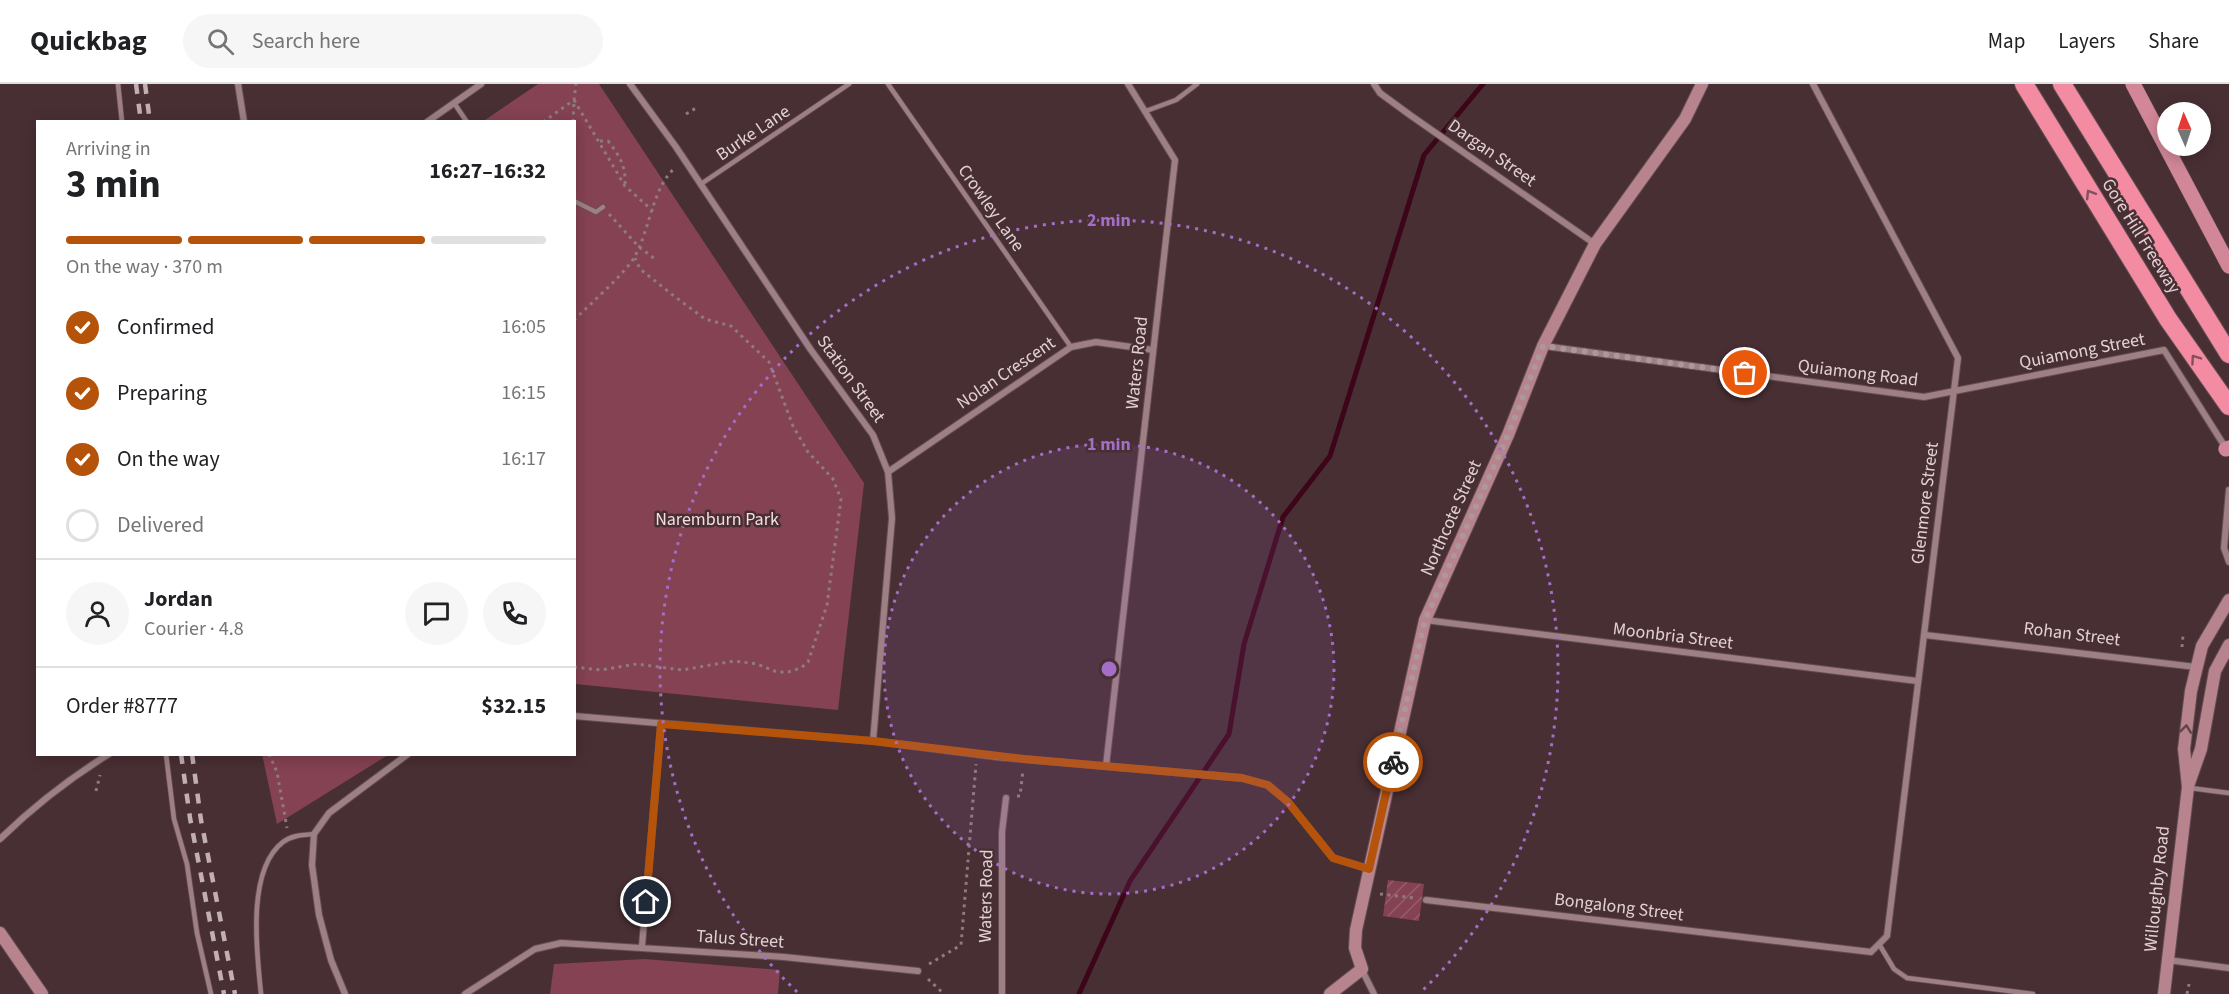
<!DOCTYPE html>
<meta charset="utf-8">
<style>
:root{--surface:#fff;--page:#f6f6f6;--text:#202124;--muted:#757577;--line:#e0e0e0;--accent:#b45309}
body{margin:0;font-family:"Source Sans 3",sans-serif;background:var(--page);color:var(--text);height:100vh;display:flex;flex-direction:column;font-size:22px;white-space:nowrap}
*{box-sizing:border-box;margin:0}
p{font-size:20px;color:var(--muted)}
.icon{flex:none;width:33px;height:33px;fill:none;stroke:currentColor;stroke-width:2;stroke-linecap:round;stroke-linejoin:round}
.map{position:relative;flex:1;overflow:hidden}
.details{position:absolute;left:36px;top:36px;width:540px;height:636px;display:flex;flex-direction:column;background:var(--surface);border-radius:0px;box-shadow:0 3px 15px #0003}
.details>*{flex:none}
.needle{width:39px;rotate:357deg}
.buttons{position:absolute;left:2157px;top:18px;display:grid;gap:12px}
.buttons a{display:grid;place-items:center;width:54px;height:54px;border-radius:50%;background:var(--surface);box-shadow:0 3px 15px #0003;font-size:30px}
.pin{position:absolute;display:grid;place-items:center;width:51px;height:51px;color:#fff;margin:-26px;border:3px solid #fff;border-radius:50%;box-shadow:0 2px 6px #0007}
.courier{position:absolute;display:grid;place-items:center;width:60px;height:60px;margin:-30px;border:4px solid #b45309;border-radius:50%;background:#fff;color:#222;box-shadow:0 2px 8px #0007}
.headline em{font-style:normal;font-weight:700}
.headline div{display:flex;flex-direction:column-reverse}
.headline{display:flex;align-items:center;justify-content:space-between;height:102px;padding:0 30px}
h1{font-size:39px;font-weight:700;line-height:45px}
.bar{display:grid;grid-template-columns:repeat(4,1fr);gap:9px 6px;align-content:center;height:72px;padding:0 30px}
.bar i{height:8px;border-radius:4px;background:var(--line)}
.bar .active{background:var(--accent)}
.bar p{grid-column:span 4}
.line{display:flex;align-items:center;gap:15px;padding:0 30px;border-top:2px solid var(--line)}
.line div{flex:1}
.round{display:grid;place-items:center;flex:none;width:63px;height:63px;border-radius:32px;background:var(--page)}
ol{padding:0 30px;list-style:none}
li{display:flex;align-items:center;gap:18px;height:66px}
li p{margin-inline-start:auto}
li .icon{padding:6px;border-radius:50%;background:var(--accent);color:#fff;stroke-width:4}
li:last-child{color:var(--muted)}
li i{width:33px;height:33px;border:3px solid var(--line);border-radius:50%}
header{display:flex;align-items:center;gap:36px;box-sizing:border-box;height:84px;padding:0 30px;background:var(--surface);border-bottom:2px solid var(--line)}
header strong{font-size:28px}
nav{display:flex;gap:33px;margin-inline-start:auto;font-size:21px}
.search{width:420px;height:54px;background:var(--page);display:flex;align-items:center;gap:15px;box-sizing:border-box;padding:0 21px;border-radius:33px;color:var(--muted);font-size:22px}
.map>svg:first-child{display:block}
.park{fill:#854253}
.garden{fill:url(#garden-furrows)}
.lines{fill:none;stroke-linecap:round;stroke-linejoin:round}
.stream{stroke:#3d0519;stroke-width:5}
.lane-casing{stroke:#634e52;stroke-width:6}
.street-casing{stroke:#634e52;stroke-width:8}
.secondary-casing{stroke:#634e52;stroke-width:14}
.primary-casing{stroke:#634e52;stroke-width:16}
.highway-casing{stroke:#634e52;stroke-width:20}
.path{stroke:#8f7a7e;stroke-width:3;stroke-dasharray:3 4.5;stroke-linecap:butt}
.lane{stroke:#9d7f84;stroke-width:4.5}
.street{stroke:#9d7f84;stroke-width:6}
.secondary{stroke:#b7838d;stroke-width:12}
.primary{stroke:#d18797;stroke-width:15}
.highway{stroke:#f38ca3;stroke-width:18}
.rail{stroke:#c1afb2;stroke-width:4.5;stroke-dasharray:10 10;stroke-linecap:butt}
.oneway{stroke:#84505b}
.oneway2{stroke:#64444a}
.done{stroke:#ac989c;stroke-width:6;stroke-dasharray:0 10.8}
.route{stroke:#b45309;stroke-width:8}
.ring{fill:none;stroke:#a46ec7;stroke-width:3;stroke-dasharray:3 6}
.labels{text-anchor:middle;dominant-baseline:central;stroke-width:5;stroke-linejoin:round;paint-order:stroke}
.street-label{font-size:18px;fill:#e2d1d4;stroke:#482f34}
.park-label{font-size:18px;fill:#f4dce0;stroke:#482f34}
.centre{fill:#a46ec7;stroke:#482f34;stroke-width:3}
.ring-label{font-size:18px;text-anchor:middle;font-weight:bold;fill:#a46ec7;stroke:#482f34;stroke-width:5;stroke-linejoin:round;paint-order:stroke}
</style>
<header>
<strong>Quickbag</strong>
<div class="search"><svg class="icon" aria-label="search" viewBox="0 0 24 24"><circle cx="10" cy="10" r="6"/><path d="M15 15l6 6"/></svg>Search here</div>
<nav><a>Map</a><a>Layers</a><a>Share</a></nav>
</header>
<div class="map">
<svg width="2229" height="910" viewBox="0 0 2229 910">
<defs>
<pattern id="garden-furrows" width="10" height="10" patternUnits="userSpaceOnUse" patternTransform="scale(1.5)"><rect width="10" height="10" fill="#854253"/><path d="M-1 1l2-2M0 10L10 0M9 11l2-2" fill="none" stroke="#965c6b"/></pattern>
</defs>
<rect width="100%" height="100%" fill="#482f34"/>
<!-- park -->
<path class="park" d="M538 0H599L864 399 838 626 575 600 574 38H482Z
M262 670H388V671L277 740Z
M645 875 780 886 778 910H550L554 880Z"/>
<!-- garden -->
<path class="garden" d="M1388 796 1424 800 1419 837 1383 832Z"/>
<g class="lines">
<!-- stream -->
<path class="stream" d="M1079 910 1130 797 1229 650 1244 560 1283 433 1330 372 1424 71 1483 0"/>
<!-- lane casing -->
<g class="lane-casing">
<path id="lane" d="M118 0 122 38
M888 0 1071 263
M454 19 467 38
M1146 27 1176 16 1197 0
M701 100 849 0
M574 117 596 128 603 123
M166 670 174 735 187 780 197 849 211 910
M2190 704 2229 709
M1879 860 1894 885 1907 894 2033 910
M261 910C257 870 246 786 283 758 292 751 304 751 314 750"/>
</g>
<!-- street casing -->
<g class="street-casing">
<path id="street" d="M238 0 244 38
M630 0 676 63 811 266 873 351 888 388 892 434 873 657
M1374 0 1380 9 1410 31 1595 160
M427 38 481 0
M1544 262 1924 313 2164 266 2227 366
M888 388 1071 263 1096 258 1153 266
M2229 406 2224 464 2229 478
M1425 536 1917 597
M1925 551 2196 583
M574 632 873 657 998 673 1242 694 1267 701 1288 718 1333 774 1369 785
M1106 682 1175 76 1128 0
M0 755C33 723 70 694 109 670
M1426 816 1871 868 1887 852 1958 274 1813 0
M642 862 661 640
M2168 876 2229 884
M1362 886 1374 910
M345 910 331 876 319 831 312 781 314 750 329 729 408 670
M465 910 535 865 561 859 784 873 918 887
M1002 910V748L1006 714"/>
</g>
<!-- secondary casing -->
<g class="secondary-casing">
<path id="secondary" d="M2188 702 2201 665 2215 587 2229 561
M0 849 42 910
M1330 910 1362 885 1355 864 1356 846 1425 536 1508 351 1543 262 1595 160 1685 35 1702 0
M2164 910 2188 703 2184 665 2191 607 2202 562 2229 516"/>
</g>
<!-- primary casing -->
<g class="primary-casing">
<path id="primary" d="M2133 0 2229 182
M2226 365 2229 364"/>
</g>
<!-- highway casing -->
<g class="highway-casing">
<path id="highway" d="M2024 0 2168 235 2229 322
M2062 0 2229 270"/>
</g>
<!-- path -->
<path class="path" d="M574 16 625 102 653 127
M686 30 696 24
M543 38 574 16 576 0
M573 38 574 18
M600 57H608C619 71 626 82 625 100
M609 130 639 163 655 175
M574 236C589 221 626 189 635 172 649 148 653 102 675 84
M2182 563 2183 551
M574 583 601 586 637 580 682 586 734 577 757 580 777 588H788L801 584 808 578 827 521 841 415 833 395 808 368 793 342 769 278 731 242 705 235 674 212 640 185 635 174
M269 670 277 688 287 744
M96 707 100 691
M1017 712H1020L1023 686
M1380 810 1415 814
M929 880 961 861 976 680
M928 895 944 910
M2187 910 2189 900"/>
<!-- lane -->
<use href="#lane" class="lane"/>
<!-- street -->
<use href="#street" class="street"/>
<!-- secondary -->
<use href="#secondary" class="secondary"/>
<!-- primary -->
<use href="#primary" class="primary"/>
<!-- highway -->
<use href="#highway" class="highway"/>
<!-- rail -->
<path class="rail" d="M136 0 141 38
M145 0 150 38
M181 670 190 734 224 910
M192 670 201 736 235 910"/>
</g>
<!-- one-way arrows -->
<defs><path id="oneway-chevron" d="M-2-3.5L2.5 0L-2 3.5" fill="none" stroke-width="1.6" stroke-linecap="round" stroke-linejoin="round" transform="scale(1.5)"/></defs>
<g class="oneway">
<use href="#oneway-chevron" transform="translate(2090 110) rotate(-122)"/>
<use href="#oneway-chevron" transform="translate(2195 275) rotate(-125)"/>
</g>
<use class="oneway2" href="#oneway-chevron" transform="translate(2186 645) rotate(-83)"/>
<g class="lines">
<!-- done -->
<path class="done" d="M1393 678 1425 536 1508 351 1543 262 1745 289"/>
<!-- route -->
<path class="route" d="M646 818 661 640 873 657 1024 675 1242 694 1268 701 1288 718 1333 774 1369 785 1393 678"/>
</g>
<!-- distance rings -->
<circle cx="1109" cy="585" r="225" fill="#a46ec7" fill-opacity=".12"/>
<g class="ring">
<circle cx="1109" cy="585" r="225"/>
<path d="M797 908A449 449 0 1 1 1421 908"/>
</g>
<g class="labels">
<!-- street labels -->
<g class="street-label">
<text transform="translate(753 49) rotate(-34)">Burke Lane</text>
<text transform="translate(1492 69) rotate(35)">Dargan Street</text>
<text transform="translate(991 124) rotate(55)">Crowley Lane</text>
<text transform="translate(2141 152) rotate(58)">Gore Hill Freeway</text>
<text transform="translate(2082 267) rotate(-11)">Quiamong Street</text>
<text transform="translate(1137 279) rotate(-84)">Waters Road</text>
<text transform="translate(1006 289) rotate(-34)">Nolan Crescent</text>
<text transform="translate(1858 289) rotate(7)">Quiamong Road</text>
<text transform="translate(851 295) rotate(54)">Station Street</text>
<text transform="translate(1925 419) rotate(-83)">Glenmore Street</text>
<text transform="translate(1451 434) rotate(-66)">Northcote Street</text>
<text transform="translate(2072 550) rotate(7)">Rohan Street</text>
<text transform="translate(1673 552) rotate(7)">Moonbria Street</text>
<text transform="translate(2157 805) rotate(-84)">Willoughby Road</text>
<text transform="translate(986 812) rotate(-89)">Waters Road</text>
<text transform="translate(1619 823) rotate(7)">Bongalong Street</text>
<text transform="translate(740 855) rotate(4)">Talus Street</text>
</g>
<!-- park labels -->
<g class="park-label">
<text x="717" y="435">Naremburn Park</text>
</g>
</g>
<circle cx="1109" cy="585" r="9" class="centre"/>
<g class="ring-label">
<text x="1109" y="142">2 min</text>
<text x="1109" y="366">1 min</text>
</g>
</svg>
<div class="buttons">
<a><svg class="needle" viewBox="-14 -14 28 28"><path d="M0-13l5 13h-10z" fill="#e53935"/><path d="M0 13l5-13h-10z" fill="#757577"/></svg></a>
</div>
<div class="pin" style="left:1745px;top:289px;background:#ea580c"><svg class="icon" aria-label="bag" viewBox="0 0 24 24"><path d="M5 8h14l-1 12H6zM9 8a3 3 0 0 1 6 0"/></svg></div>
<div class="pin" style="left:646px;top:818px;background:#1f2937"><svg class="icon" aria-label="home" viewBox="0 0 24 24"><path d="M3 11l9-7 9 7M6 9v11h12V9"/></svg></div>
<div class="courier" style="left:1393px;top:678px"><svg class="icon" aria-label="bike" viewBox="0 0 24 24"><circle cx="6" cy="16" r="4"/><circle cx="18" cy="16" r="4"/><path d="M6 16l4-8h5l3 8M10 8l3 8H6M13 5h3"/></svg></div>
<section class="details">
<div class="headline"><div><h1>3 min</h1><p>Arriving in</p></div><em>16:27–16:32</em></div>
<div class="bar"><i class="active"></i><i class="active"></i><i class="active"></i><i></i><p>On the way · 370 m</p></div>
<ol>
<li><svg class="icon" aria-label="check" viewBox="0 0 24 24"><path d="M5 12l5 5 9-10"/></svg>Confirmed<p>16:05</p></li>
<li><svg class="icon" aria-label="check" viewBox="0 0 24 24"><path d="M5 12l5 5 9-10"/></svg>Preparing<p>16:15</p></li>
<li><svg class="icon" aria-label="check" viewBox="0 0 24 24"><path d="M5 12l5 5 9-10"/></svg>On the way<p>16:17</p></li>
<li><i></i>Delivered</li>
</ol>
<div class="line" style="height:108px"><a class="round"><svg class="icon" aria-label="person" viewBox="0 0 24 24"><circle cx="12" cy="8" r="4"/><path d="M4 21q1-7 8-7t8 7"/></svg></a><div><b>Jordan</b><p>Courier · 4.8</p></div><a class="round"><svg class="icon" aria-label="chat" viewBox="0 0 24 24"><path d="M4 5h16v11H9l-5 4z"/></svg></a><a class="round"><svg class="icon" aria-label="phone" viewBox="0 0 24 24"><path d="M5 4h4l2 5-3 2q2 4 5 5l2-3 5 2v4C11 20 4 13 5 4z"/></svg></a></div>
<div class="line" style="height:78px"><div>Order #8777</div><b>$32.15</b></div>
</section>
</div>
